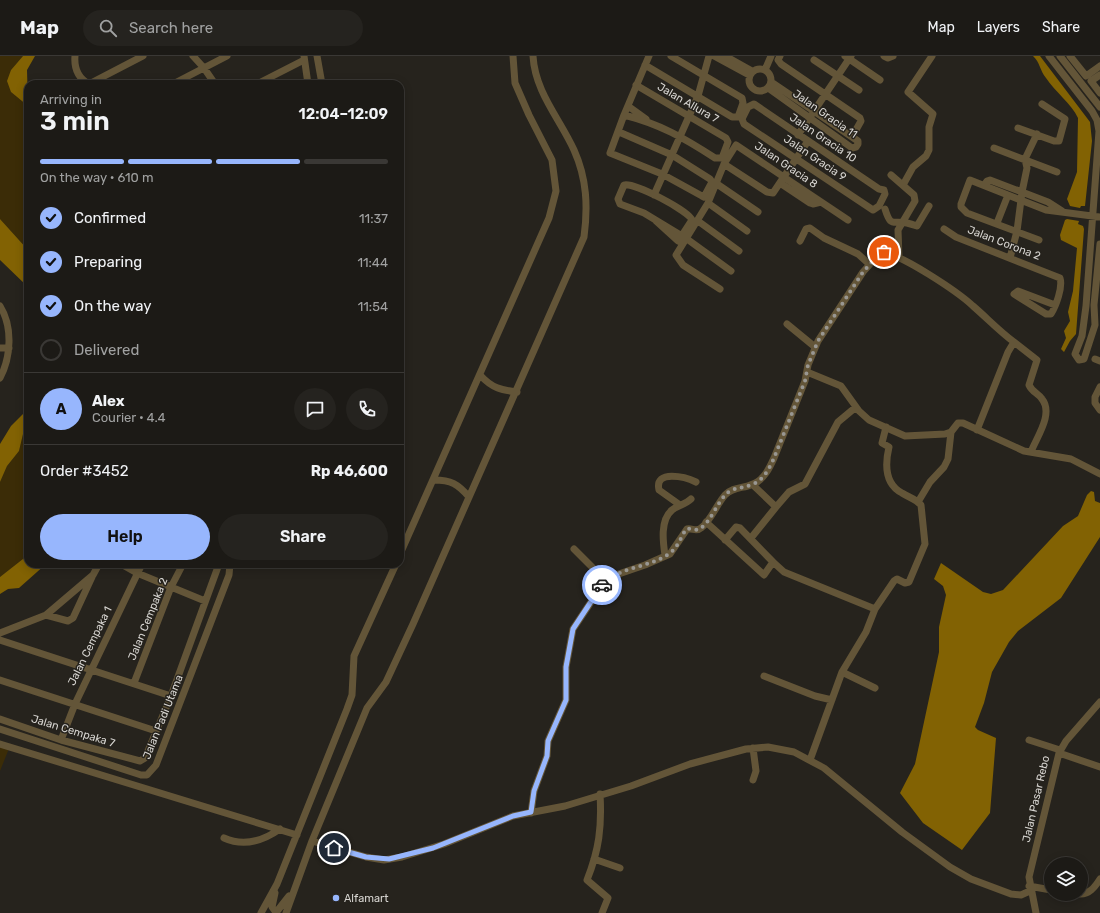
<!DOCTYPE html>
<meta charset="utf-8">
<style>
:root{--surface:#1c1a16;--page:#25231f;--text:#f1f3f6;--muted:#a0a1a1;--line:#3a3835;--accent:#97b6fd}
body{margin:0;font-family:Rubik,sans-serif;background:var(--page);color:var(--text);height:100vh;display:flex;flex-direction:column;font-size:15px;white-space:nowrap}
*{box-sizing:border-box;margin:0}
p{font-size:13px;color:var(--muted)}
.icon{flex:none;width:22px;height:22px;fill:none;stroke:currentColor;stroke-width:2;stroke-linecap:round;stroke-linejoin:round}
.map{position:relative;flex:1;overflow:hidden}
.drawer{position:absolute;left:24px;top:24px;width:380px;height:488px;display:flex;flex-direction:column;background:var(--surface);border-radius:12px;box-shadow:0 2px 10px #0003,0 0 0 1px var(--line)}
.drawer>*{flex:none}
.buttons{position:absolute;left:1044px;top:801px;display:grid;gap:8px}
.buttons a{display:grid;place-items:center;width:44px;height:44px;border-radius:50%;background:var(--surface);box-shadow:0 2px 10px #0003,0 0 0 1px var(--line);font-size:20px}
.pin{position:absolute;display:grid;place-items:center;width:34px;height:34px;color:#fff;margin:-17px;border:2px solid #fff;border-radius:50%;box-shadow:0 1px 4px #0007}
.courier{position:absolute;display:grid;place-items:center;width:40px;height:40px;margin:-20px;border:3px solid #97b6fd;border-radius:50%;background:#fff;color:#222;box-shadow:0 1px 5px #0007}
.overview em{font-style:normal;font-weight:600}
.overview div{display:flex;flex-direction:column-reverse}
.overview{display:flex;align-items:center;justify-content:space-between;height:68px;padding:0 16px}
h1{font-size:26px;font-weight:600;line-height:30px}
.bar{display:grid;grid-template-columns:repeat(4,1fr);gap:6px 4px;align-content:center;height:48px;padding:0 16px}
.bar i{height:5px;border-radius:3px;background:var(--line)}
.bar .selected{background:var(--accent)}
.bar p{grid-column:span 4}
.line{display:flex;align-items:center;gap:10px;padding:0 16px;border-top:1px solid var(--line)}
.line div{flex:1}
.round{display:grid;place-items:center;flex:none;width:42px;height:42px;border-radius:21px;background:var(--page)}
ol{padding:0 16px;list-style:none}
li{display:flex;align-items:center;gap:12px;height:44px}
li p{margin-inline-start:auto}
li .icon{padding:4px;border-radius:50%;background:var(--accent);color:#111;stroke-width:4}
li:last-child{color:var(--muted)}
li i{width:22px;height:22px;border:2px solid var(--line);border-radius:50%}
.action{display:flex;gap:8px;margin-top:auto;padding:8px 16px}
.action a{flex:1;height:46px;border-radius:24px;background:var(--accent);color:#111;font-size:16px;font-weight:600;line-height:46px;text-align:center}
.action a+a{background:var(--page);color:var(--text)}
header{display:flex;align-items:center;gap:24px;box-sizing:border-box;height:56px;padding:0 20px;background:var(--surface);border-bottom:1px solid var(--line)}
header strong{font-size:19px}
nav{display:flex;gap:22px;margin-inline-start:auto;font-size:14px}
.search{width:280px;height:36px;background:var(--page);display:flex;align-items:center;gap:10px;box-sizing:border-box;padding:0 14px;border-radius:22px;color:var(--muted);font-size:15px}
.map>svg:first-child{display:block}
.green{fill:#3b2c07}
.water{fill:#826203}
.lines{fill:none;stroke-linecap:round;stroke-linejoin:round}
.minor{stroke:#635538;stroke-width:7}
.done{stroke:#999792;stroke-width:4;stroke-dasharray:0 7.2}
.route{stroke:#97b6fd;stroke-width:5}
.poi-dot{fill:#97b6fd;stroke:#26231d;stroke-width:1.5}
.labels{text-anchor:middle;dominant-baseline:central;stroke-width:3;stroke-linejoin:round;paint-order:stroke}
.street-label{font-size:11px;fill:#d7d5d1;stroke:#26231d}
.poi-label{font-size:11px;fill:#d7d5d1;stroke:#26231d;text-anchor:start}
</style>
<header>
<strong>Map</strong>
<div class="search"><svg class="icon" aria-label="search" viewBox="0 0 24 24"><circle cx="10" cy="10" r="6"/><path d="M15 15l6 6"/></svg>Search here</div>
<nav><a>Map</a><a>Layers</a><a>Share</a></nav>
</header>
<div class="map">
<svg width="1100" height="857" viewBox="0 0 1100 857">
<rect width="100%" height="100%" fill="#26231d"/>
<!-- green -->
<path class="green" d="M0 0H23L11 14V36L28 50V194L0 163Z
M28 372V499L0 521V426L7 410 19 395 23 378Z
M0 687 10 690 0 715Z"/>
<!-- water -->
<path class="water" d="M23 0H35L27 14 28 50 11 36 7 25 11 14Z
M1033 0H1040L1090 66 1092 85 1085 150H1081L1080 152 1070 150 1067 143 1077 116 1078 62C1071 47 1055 36 1046 22 1040 15 1040 6 1033 0Z
M0 163 28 194V231L0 204Z
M1067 163 1079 165 1078 168 1083 170 1084 173 1076 278 1070 285 1064 296 1061 293 1066 282 1064 275 1070 265 1068 256 1073 235 1077 192 1061 184 1060 179 1065 164Z
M28 344V372L23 378 19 395 7 410 0 426V388L11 370 27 354Z
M1091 435 1094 436 1095 445 1100 447V481L1061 542 1018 575 1009 586 992 616 984 647 975 671 978 674 996 682 990 757 962 794 923 767 900 737 915 708 939 596V571L946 539 943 530 934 523 941 507 983 536 991 538 1003 534 1063 470 1078 460 1087 439Z
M28 499V508H46L19 532 8 533 0 538V521Z"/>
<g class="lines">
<!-- minor -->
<path class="minor" d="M75 0C74 12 78 22 89 28
M193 0 204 12 215 28
M304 0 308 28
M317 0 322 28
M714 0 749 19
M725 0 752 15
M780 0 778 4 781 8 860 62 861 65 852 81
M845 0 880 24
M884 0 888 2 893 0
M1049 0 1092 55 1097 64 1099 75 1086 250 1082 280 1075 298 1079 304 1084 303 1095 269 1094 249 1100 188
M1060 0 1100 51
M1070 0 1086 20 1100 10
M814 4 859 34
M645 9 732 61H738L743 47 742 42 671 0
M749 24a11 11 0 1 1 22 0a11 11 0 1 1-22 0Z
M765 14 771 0
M1100 19 1091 25 1100 37
M89 28 143 0
M173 28 227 0
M257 28 304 4
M768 32 852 92 856 91 858 88V85L771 26
M754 48 879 133 884 134 885 138 879 150 873 154 744 68 742 63 748 51Z
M628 50 646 63
M624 59C660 68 684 82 715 102H722L728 86 726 82 636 29
M1018 72 1054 85H1059L1065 63 1042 48
M619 76 672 99 710 123 712 126 704 141 702 140 662 118 610 97 624 59 649 0
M798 79 851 0
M994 92 1057 116
M724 108 767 136 773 137 808 85
M891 119 914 139 915 145 898 174 899 201
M780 127 810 147 813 148 821 146
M717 128 758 156
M903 129 913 111 926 100 929 94V71L933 58 908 36 932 0
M984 129 987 125 990 124 1048 146 1062 155
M654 139 698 40 709 0
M708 147 747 175
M885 153C891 172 892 164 907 167 911 168 914 169 917 170L929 150
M656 165 678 185 679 184 692 164C689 155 634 126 624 129L618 143 620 148 644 157 682 180
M698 165 739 195
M997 167 1008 139
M944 173 956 181 1060 222C1063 231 1056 250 1051 258H1046L1014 238 1018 235 1055 249
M687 183 731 215
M1039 184 967 157 961 151V148L970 124 1046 154 1100 161
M800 185 806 173 810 172 824 182 858 198 869 208
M1010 202 1017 175 1022 136 1027 112 1025 103 1037 78
M720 233 683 209 676 199 708 147 724 108 736 89 848 164
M0 250C13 271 11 301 0 322
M787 268 815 291
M1014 286 1037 304 1029 329C1032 336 1038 337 1042 343 1054 358 1036 382 1031 396
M0 292H9
M1095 303 1100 305
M807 316 841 330 859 355 869 364 905 380 945 378 951 376 958 367H963L1024 395 1071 403 1100 418
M481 320C492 332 501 334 517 336
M1100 331 1095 341V347L1100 354
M434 424C451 424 458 428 469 441
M918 446 930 426 944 411 948 403 951 376
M680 449 659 434C654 413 686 421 696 426
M776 451 789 436 805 428 838 366 856 351
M706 466 764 519 773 506
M751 482 776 451 753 429
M725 484 736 471 740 472 773 506 784 516 875 553
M574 493 606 525
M400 498 549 162 556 135 552 104 529 59 515 27 513 0
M665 499C663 486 660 464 672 454 678 449 685 449 691 443
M121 508 137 517 205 545
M46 559 68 565 73 562 92 521
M0 577 46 559 93 519 99 508
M0 584 171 640
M842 616 875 632
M764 620 815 640 832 644
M0 624 156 675
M134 627 171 531 183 508
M0 663 61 684 140 705 145 702 171 640 219 508
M0 673 141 719H147L156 709 229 519 230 508
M61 684 75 648 142 508
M1029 684 1060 694
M0 688 297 779
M753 692 756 715 753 724
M1059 697 1100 711
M810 704 842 616 866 576 875 553 894 525 897 523 905 527 909 526 925 488 921 449C916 443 908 441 902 437 885 428 885 408 889 391L882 387 886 371
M600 738C602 771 599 794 587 824L608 842 602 857
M531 757 534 735 547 700 548 685 566 644V611L573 573 601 531 610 521 645 509 670 498 687 473C692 472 697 476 701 472 710 466 717 448 725 439 734 430 743 433 753 428 764 424 770 411 774 402L805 325 808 309 818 285 863 216 881 196C900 197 958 236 973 250 987 262 999 275 1014 286L1008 296 977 374
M224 782C244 791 263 785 280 773
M312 785 366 801 384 804 402 801 444 788 513 760 565 750 631 730 690 708 746 693 768 691 794 696 824 712 902 776 950 811 971 823 1011 838 1021 839 1032 834
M594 803 620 812
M1029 830 1051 834
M275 837 272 851 275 855 278 854 289 840
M1079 838C1089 839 1095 831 1100 823
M261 857 277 828 347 653 352 639 354 600 396 508
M286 857 312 785 367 652 386 626 413 568 584 181C588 151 587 123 574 94 560 63 535 36 533 0
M1036 857 1029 821 1059 697 1066 685 1100 646"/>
</g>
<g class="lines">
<!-- done -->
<path class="done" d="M602 529C620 510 650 512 670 497 678 491 681 481 686 473 692 472 697 476 701 472 710 466 717 448 725 439 734 430 743 433 753 428 764 424 770 411 774 402L805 325 808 309 818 285 863 216 878 199 884 196"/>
<!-- route -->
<path class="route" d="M334 792 366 801 389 803 433 792 513 760 531 756 534 735 547 700 548 685 566 644V611L573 573 602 529"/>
</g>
<!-- markers -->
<circle class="poi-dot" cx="336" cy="842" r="4"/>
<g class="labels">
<!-- street labels -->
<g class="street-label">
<text transform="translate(688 47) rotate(30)">Jalan Allura 7</text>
<text transform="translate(825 58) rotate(35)">Jalan Gracia 11</text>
<text transform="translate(823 82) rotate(34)">Jalan Gracia 10</text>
<text transform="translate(815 102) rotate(34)">Jalan Gracia 9</text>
<text transform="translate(786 109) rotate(34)">Jalan Gracia 8</text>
<text transform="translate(1004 187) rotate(21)">Jalan Corona 2</text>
<text transform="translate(148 563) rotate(-68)">Jalan Cempaka 2</text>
<text transform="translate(90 590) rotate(-64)">Jalan Cempaka 1</text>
<text transform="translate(163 661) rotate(-68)">Jalan Padi Utama</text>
<text transform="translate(73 675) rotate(17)">Jalan Cempaka 7</text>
<text transform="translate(1036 743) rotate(-77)">Jalan Pasar Rebo</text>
</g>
<!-- poi labels -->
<g class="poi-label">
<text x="344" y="842">Alfamart</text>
</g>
</g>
</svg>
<div class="buttons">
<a><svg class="icon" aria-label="layers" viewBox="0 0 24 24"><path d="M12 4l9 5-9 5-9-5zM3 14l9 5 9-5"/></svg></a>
</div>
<div class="pin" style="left:884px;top:196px;background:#ea580c"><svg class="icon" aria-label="bag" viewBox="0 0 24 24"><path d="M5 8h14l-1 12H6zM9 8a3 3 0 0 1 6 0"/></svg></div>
<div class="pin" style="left:334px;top:792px;background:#1f2937"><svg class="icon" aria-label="home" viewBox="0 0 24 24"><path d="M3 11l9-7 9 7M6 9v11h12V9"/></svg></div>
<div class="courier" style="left:602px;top:529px"><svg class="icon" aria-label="car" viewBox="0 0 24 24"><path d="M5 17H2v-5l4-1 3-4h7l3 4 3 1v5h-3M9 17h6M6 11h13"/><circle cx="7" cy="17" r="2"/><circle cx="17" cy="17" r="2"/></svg></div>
<section class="drawer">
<div class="overview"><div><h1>3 min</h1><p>Arriving in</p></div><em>12:04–12:09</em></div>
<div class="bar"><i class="selected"></i><i class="selected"></i><i class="selected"></i><i></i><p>On the way · 610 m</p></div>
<ol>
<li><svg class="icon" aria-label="check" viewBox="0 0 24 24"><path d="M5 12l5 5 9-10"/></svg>Confirmed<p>11:37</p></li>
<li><svg class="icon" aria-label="check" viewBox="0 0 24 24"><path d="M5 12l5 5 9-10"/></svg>Preparing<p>11:44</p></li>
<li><svg class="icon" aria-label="check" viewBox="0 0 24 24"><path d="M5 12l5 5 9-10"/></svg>On the way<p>11:54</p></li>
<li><i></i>Delivered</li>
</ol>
<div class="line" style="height:72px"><b class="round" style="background:var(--accent);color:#111">A</b><div><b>Alex</b><p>Courier · 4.4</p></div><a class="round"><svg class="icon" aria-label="chat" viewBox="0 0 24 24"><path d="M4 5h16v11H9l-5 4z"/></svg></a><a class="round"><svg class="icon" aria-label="phone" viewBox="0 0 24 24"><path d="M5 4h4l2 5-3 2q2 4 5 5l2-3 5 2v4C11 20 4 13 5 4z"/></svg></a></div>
<div class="line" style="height:52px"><div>Order #3452</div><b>Rp 46,600</b></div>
<div class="action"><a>Help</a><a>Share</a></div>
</section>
</div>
